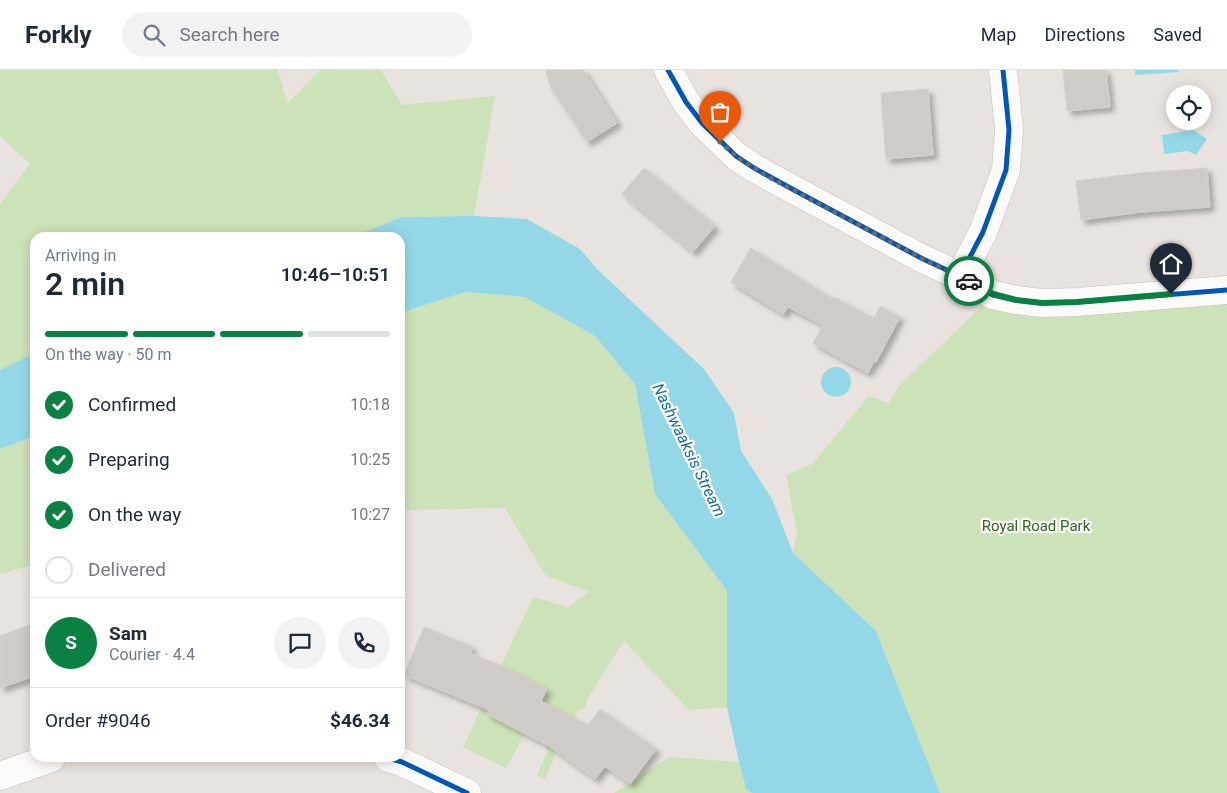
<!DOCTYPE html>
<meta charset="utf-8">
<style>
:root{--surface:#fff;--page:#f2f2f3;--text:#1f2937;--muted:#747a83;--line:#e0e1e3;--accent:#0b8043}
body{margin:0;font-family:Roboto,sans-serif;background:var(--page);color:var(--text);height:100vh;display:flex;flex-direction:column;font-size:19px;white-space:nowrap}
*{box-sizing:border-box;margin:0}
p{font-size:16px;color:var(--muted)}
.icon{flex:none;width:28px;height:28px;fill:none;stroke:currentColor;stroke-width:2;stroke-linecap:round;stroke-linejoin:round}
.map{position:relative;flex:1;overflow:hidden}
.details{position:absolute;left:30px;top:162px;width:375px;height:530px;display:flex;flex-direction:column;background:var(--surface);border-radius:15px;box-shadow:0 2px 12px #0003}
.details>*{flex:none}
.buttons{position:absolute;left:1166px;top:15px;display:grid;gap:10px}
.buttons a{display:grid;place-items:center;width:45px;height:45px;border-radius:50%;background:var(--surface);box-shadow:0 2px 12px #0003;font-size:25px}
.pin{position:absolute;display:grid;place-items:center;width:42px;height:42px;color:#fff;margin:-51px -21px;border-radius:50% 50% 50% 0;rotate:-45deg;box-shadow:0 0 5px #0007}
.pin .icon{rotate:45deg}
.courier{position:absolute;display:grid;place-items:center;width:50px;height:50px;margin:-25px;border:4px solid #0b8043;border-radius:50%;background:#fff;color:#222;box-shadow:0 1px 6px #0007}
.summary em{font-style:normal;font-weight:600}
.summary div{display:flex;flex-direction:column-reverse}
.summary{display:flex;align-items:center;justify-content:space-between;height:85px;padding:0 15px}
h1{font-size:32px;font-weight:600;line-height:38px}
.bar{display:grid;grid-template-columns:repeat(4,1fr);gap:8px 5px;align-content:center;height:60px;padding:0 15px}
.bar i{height:6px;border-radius:4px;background:var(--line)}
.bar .active{background:var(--accent)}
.bar p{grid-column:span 4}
.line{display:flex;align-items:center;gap:12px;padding:0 15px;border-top:1px solid var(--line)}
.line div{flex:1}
.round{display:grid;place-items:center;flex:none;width:52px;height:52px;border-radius:26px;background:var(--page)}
ol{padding:0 15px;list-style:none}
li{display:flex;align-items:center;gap:15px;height:55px}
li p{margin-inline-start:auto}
li .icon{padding:5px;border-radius:50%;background:var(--accent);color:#fff;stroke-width:4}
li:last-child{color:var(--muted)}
li i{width:28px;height:28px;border:2px solid var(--line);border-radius:50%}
header{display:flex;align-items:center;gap:30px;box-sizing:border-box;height:70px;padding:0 25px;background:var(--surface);border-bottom:1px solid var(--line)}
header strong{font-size:24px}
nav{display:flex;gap:28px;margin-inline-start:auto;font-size:18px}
.search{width:350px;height:45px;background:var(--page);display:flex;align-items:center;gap:12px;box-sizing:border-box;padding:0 18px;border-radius:28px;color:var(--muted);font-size:19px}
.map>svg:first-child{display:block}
.green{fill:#cce2b8}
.water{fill:#94d8e8}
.building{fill:#cfccc8;stroke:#d3cfcb;filter:url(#shadow)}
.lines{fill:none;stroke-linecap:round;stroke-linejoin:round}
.minor-casing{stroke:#c2c0c0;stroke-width:29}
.minor{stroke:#fcfbfa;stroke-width:28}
.cycleway-casing{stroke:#fff;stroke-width:8}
.cycleway{stroke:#0057b8;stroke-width:5}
.done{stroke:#6c6a68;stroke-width:5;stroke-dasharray:0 9}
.route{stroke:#0b8043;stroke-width:6}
.labels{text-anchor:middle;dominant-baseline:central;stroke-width:4.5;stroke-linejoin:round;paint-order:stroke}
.park-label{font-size:15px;fill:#2f651b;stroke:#fff}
.water-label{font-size:16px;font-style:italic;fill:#107197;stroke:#fff}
</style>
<header>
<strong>Forkly</strong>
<div class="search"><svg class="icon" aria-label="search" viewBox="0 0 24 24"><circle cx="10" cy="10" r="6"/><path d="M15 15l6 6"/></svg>Search here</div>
<nav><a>Map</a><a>Directions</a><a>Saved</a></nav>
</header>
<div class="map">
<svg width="1227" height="723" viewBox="0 0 1227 723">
<defs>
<filter id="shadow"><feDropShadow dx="4.5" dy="4.5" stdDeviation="2.5" flood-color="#0004"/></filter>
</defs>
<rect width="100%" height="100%" fill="#e8e3de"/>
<!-- green -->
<path class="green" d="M0 0H278L287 34 320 0H381L402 35 495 26 474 146 402 147 352 167 35 168V283L0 300V134L30 94 0 66Z
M1227 220V723H940L876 561 793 483 797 463 786 405 812 394 869 326 888 333 901 314 993 225Z
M465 222 525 227 595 266 635 314 655 424 727 521V637L689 640 624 571 587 629 586 637 577 642 569 662 558 679 545 709 537 705 547 682 544 673 560 641 541 631 547 619 510 600 487 644 525 664 506 698 463 677 533 527 568 537 589 522 545 505 505 438 400 440V243Z
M35 366V494L0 504V379Z
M669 687 739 692 746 718 752 723H614Z"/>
<!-- water -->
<path class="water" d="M1135 0H1179V2L1135 5Z
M1193 60 1207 69 1196 85 1188 81 1164 84 1162 65Z
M474 146 527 149 580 179 598 200 704 299 734 343 741 381 772 429 793 483 876 561 940 723H752L746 718 739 692 727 637V521L655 424 635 314 595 266 525 227 465 222 400 243V168L352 167 402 147Z
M35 283V366L0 379V300Z
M821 312a15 15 0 1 1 30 0a15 15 0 1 1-30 0Z"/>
<!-- building -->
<path class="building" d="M546 0H583L617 53 587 72 550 16Z
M1063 0H1106L1110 37 1067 41Z
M928 19 933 85 886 89 881 23Z
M644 98 715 156 693 182 622 124Z
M1207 98 1210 137 1141 142 1081 150 1076 111 1141 103Z
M751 178 833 229 834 227 874 248 880 236 900 247 876 292 874 291 868 303 813 273 823 255 788 237 783 244 731 212Z
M35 553V606L0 618V566Z
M424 557 473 577 470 583 509 599 547 619 541 631 588 655 600 639 656 679 630 714 605 696 595 709 549 676 487 644 489 640 404 605Z"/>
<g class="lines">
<!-- minor casing -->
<g class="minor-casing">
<path id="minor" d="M668 0 686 32 702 53 736 86 754 98 794 120 923 189 960 206 993 225 1016 230 1042 233 1077 232 1227 220
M960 206 983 162 1006 100 1009 60 1003 0
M388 688 402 692 467 723
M0 706 51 688"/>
</g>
<!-- minor -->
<use href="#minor" class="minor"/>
<!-- cycleway casing -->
<g class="cycleway-casing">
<path id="cycleway" d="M668 0 686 32 702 53 736 86 754 98 794 120 923 189 960 206 993 225 1016 230 1042 233 1077 232 1227 220
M960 206 983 162 1006 100 1009 60 1003 0
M388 688 402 692 467 723"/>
</g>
<!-- cycleway -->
<use href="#cycleway" class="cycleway"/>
</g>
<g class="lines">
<!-- done -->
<path class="done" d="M720 72 736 86 767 106 923 189 969 211"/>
<!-- route -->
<path class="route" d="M969 211 993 224 1016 230 1042 233 1077 232 1171 224"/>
</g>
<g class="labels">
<!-- park labels -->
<g class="park-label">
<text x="1036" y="456">Royal Road Park</text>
</g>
<!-- water labels -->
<g class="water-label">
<text transform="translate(689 380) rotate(64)">Nashwaaksis Stream</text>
</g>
</g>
</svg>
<div class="buttons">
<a><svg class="icon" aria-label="locate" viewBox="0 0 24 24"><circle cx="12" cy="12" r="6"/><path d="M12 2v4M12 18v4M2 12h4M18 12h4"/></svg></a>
</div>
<div class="pin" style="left:720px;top:72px;background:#ea580c"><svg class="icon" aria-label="bag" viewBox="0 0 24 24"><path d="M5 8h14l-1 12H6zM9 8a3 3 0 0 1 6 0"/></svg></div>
<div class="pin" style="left:1171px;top:224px;background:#1f2937"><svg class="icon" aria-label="home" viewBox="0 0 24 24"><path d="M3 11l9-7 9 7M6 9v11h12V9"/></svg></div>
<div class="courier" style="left:969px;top:211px"><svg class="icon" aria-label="car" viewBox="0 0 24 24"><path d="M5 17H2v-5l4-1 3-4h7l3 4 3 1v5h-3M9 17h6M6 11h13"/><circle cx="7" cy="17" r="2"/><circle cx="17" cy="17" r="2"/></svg></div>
<section class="details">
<div class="summary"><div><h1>2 min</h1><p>Arriving in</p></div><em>10:46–10:51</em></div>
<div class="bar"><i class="active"></i><i class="active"></i><i class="active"></i><i></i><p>On the way · 50 m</p></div>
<ol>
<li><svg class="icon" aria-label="check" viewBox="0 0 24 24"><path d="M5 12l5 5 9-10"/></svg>Confirmed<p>10:18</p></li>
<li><svg class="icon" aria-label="check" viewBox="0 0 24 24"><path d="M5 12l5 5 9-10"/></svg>Preparing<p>10:25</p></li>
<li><svg class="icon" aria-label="check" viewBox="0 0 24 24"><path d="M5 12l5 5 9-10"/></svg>On the way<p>10:27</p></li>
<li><i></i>Delivered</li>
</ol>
<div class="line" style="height:90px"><b class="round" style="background:var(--accent);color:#fff">S</b><div><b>Sam</b><p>Courier · 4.4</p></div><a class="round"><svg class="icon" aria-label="chat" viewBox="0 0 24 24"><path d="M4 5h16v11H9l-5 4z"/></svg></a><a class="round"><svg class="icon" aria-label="phone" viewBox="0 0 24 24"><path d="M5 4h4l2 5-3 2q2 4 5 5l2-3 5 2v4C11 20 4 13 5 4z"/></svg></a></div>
<div class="line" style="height:65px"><div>Order #9046</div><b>$46.34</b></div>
</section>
</div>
